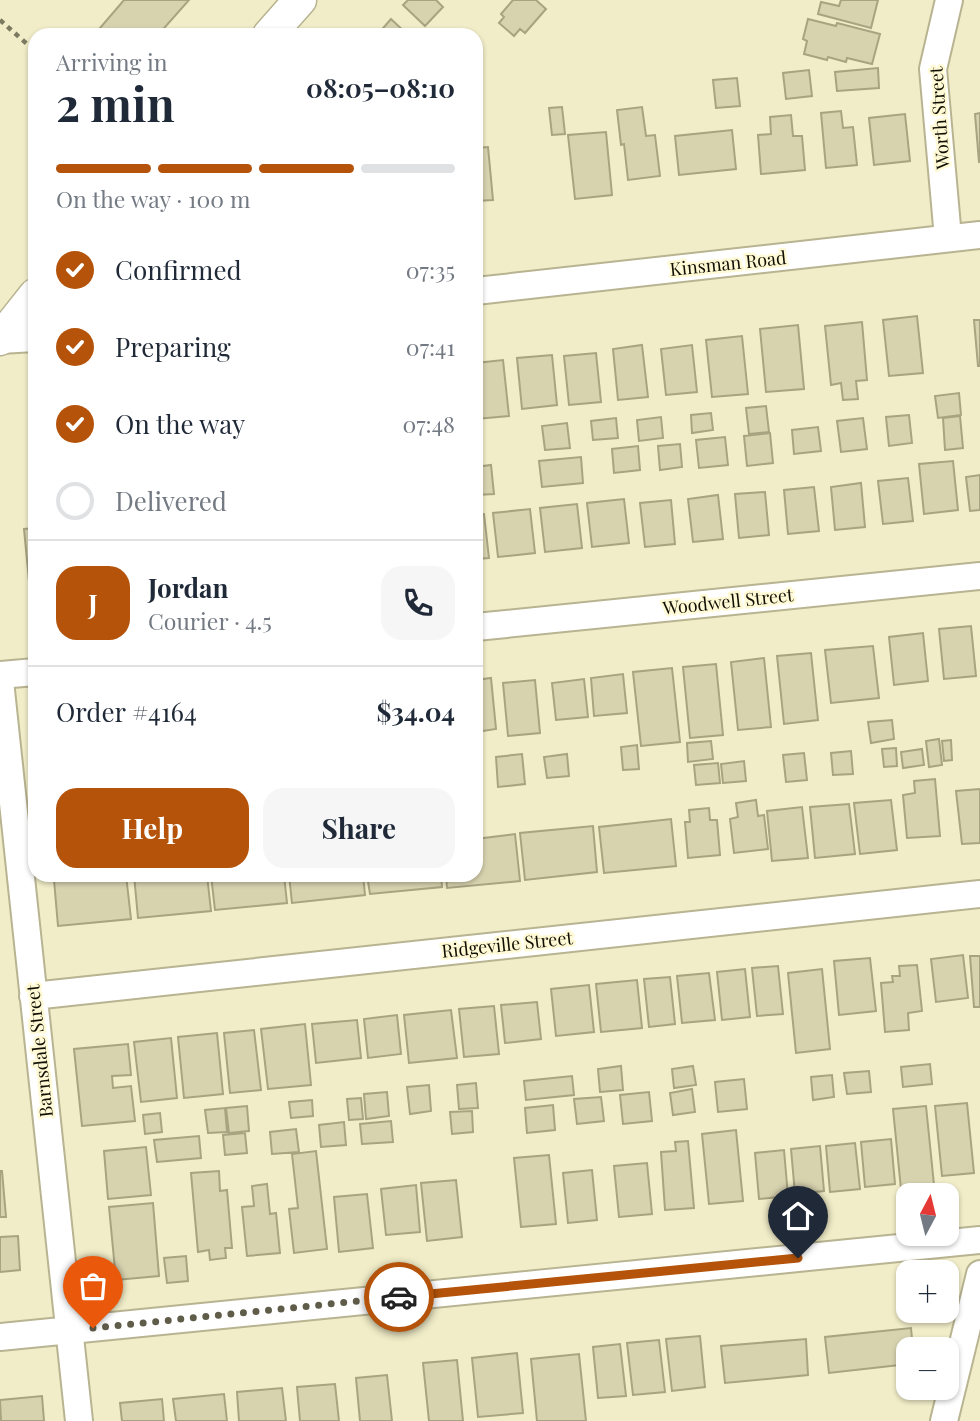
<!DOCTYPE html>
<meta charset="utf-8">
<style>
:root{--surface:#fff;--page:#f6f6f7;--text:#1f2937;--muted:#747a83;--line:#e0e1e3;--accent:#b45309}
body{margin:0;font-family:"Playfair Display",serif;background:var(--page);color:var(--text);height:100vh;display:flex;flex-direction:column;font-size:26px;white-space:nowrap}
*{box-sizing:border-box;margin:0}
p{font-size:23px;color:var(--muted)}
.icon{flex:none;width:38px;height:38px;fill:none;stroke:currentColor;stroke-width:2;stroke-linecap:round;stroke-linejoin:round}
.map{position:relative;flex:1;overflow:hidden}
.panel{position:absolute;left:28px;top:28px;width:455px;height:854px;display:flex;flex-direction:column;background:var(--surface);border-radius:21px;box-shadow:0 2px 5px #0004}
.panel>*{flex:none}
.needle{width:46px;rotate:7deg}
.fabs{position:absolute;left:896px;top:1183px;display:grid;gap:14px}
.fabs a{display:grid;place-items:center;width:63px;height:63px;border-radius:14px;background:var(--surface);box-shadow:0 2px 5px #0004;font-size:35px}
.pin{position:absolute;display:grid;place-items:center;width:60px;height:60px;color:#fff;margin:-72px -30px;border-radius:50% 50% 50% 0;rotate:-45deg;box-shadow:0 0 7px #0007}
.pin .icon{rotate:45deg}
.courier{position:absolute;display:grid;place-items:center;width:70px;height:70px;margin:-35px;border:5px solid #b45309;border-radius:50%;background:#fff;color:#222;box-shadow:0 2px 9px #0007}
.overview em{font-style:normal;font-weight:700}
.overview div{display:flex;flex-direction:column-reverse}
.overview{display:flex;align-items:center;justify-content:space-between;height:119px;padding:0 28px}
h1{font-size:46px;font-weight:700;line-height:52px}
.bar{display:grid;grid-template-columns:repeat(4,1fr);gap:10px 7px;align-content:center;height:84px;padding:0 28px}
.bar i{height:9px;border-radius:5px;background:var(--line)}
.bar .active{background:var(--accent)}
.bar p{grid-column:span 4}
.line{display:flex;align-items:center;gap:18px;padding:0 28px;border-top:2px solid var(--line)}
.line div{flex:1}
.round{display:grid;place-items:center;flex:none;width:74px;height:74px;border-radius:21px;background:var(--page)}
ol{padding:0 28px;list-style:none}
li{display:flex;align-items:center;gap:21px;height:77px}
li p{margin-inline-start:auto}
li .icon{padding:7px;border-radius:50%;background:var(--accent);color:#fff;stroke-width:4}
li:last-child{color:var(--muted)}
li i{width:38px;height:38px;border:4px solid var(--line);border-radius:50%}
.primary-button{display:flex;gap:14px;margin-top:auto;padding:14px 28px}
.primary-button a{flex:1;height:80px;border-radius:21px;background:var(--accent);color:#fff;font-size:28px;font-weight:700;line-height:80px;text-align:center}
.primary-button a+a{background:var(--page);color:var(--text)}
.map>svg:first-child{display:block}
.building{fill:#d8d3af;stroke:#a8a381;stroke-width:2}
.lines{fill:none;stroke-linecap:round;stroke-linejoin:round}
.minor-casing{stroke:#b8b391;stroke-width:30}
.major-casing{stroke:#b8b391;stroke-width:35}
.path{stroke:#7d7a62;stroke-width:4.5;stroke-dasharray:5 5;stroke-linecap:butt}
.minor{stroke:#fff;stroke-width:26}
.major{stroke:#fff;stroke-width:32}
.done{stroke:#5f5d49;stroke-width:7;stroke-dasharray:0 12.6}
.route{stroke:#b45309;stroke-width:9}
.labels{text-anchor:middle;dominant-baseline:central;stroke-width:5;stroke-linejoin:round;paint-order:stroke}
.street-label{font-size:18px;fill:#110f04;stroke:#fffad5}
</style>
<div class="map">
<svg width="980" height="1421" viewBox="0 0 980 1421">
<rect width="100%" height="100%" fill="#f1edc8"/>
<!-- building -->
<path class="building" d="M124 0H189L158 35H94Z
M408 0H436L443 7 425 26 403 5Z
M513 0H536L546 9 525 33 520 29 514 36 499 23 504 17 501 14Z
M841 0H878L871 28 818 14 821 2 839 6Z
M391 19 408 35H377Z
M808 19 836 26 837 23 880 34 872 64 847 58 846 62 828 57 827 60 804 54 807 41 803 39Z
M878 68 879 88 837 91 835 72Z
M809 70 812 96 786 99 783 73Z
M737 78 740 106 716 108 713 80Z
M562 107 565 134 552 135 549 108Z
M642 107 646 136 655 135 660 176 628 180 624 144 621 145 617 110Z
M841 111 843 128 853 127 857 165 826 168 821 113Z
M980 113V162H979L975 114Z
M905 114 910 161 874 165 869 118Z
M791 115 793 136H802L805 170 761 174 758 135 771 134 770 117Z
M732 130 736 169 679 175 675 136Z
M606 132 612 195 575 199 568 135Z
M488 147 493 200 476 201V148Z
M917 316 923 373 889 376 883 320Z
M974 320H980V366H978Z
M862 322 867 380 856 381 858 399 843 400 841 383 831 385 825 326Z
M798 325 804 389 766 392 760 329Z
M742 336 748 394 712 397 706 340Z
M642 345 648 397 618 400 613 349Z
M692 345 697 392 666 395 661 349Z
M596 353 601 402 569 405 564 356Z
M552 355 557 405 522 409 517 358Z
M503 360 509 416 476 419V363Z
M959 393 961 415 938 418 935 396Z
M766 406 769 432 749 434 746 408Z
M711 413 713 430 692 433 691 415Z
M909 415 912 443 889 446 886 417Z
M960 416 963 448 945 450 943 418Z
M661 417 663 438 639 441 637 420Z
M616 418 618 438 593 440 591 421Z
M863 418 867 449 841 452 837 421Z
M567 423 570 448 545 450 542 426Z
M818 427 821 451 794 454 792 430Z
M770 433 773 463 747 466 744 436Z
M725 437 728 465 699 468 696 440Z
M680 444 682 467 660 470 658 446Z
M638 446 640 470 614 473 612 449Z
M581 457 583 483 542 487 539 461Z
M953 461 958 510 924 514 919 464Z
M491 465 494 494 476 495V467Z
M980 475V510L970 511 966 477Z
M908 478 913 521 883 524 878 481Z
M861 483 865 527 835 530 831 487Z
M814 487 819 531 788 534 784 490Z
M765 492 769 535 739 538 735 494Z
M718 495 723 539 693 542 688 499Z
M624 499 629 543 592 547 587 503Z
M671 500 675 544 645 547 640 503Z
M577 504 582 548 545 552 540 508Z
M530 509 535 553 498 557 493 513Z
M484 514 489 558 476 559V515Z
M35 528V602H31L24 529Z
M971 626 976 676 944 679 939 629Z
M923 633 928 681 894 685 889 637Z
M873 646 879 698 831 703 825 650Z
M811 653 818 720 784 724 777 656Z
M764 658 771 727 738 730 731 662Z
M716 664 723 735 690 738 683 667Z
M672 668 680 742 641 746 633 672Z
M623 674 627 713 594 716 591 678Z
M491 678 496 729 476 732V680Z
M584 679 588 717 556 720 552 683Z
M535 680 540 733 508 736 503 683Z
M892 720 894 739 871 743 868 722Z
M939 739 942 765 929 767 926 741Z
M951 740 952 760 944 761 942 741Z
M711 741 713 759 688 762 687 743Z
M637 745 639 769 623 770 621 747Z
M896 748 897 766 884 767 882 749Z
M922 749 924 765 903 768 901 752Z
M851 751 853 774 833 775 831 753Z
M804 753 807 780 786 782 783 755Z
M522 754 525 784 498 787 496 757Z
M567 754 569 776 547 778 544 757Z
M744 761 746 781 723 783 721 764Z
M718 763 720 783 696 785 694 765Z
M935 779 940 836 907 838 903 795 915 793 914 781Z
M980 789V843L962 844 956 791Z
M756 800 758 816 764 815 768 849 734 853 730 819 738 817 736 803Z
M891 800 897 850 860 854 854 803Z
M849 804 855 854 815 858 810 807Z
M802 807 808 858 772 861 767 811Z
M709 808 710 820H717L720 855 688 858 685 822H690L689 810Z
M671 819 676 866 604 873 599 827Z
M593 826 597 872 525 880 520 833Z
M515 834 520 881 447 888 446 875H476V839Z
M104 875H126L131 919 58 926 54 880Z
M134 875H207L211 911 138 918Z
M211 875H284L287 903 215 910Z
M289 875H363L365 895 292 903Z
M367 875H441L442 887 370 894Z
M963 955 968 998 936 1002 931 959Z
M970 956H980V1007H974Z
M870 958 876 1011 839 1015 834 961Z
M917 965 922 1011 908 1013 909 1030 885 1032 881 983 893 982 892 976H900L899 966Z
M778 966 783 1014 757 1016 752 968Z
M745 969 750 1017 722 1020 717 972Z
M822 969 830 1049 796 1053 788 973Z
M709 973 715 1020 682 1023 677 976Z
M670 977 675 1024 649 1027 644 979Z
M637 980 642 1028 601 1032 596 984Z
M589 985 594 1032 556 1036 551 989Z
M537 1002 541 1039 505 1043 501 1005Z
M494 1006 499 1054 464 1057 459 1009Z
M451 1010 457 1058 409 1063 404 1015Z
M397 1015 401 1054 368 1058 364 1019Z
M357 1020 361 1058 316 1063 312 1024Z
M305 1024 311 1085 268 1089 261 1029Z
M254 1030 261 1090 230 1093 224 1033Z
M217 1033 223 1094 184 1098 178 1037Z
M171 1038 177 1098 141 1102 134 1042Z
M128 1044 131 1075 112 1076 113 1088 131 1086 135 1121 82 1126 74 1049Z
M930 1064 932 1084 903 1087 901 1067Z
M621 1066 623 1090 600 1092 598 1069Z
M693 1066 696 1085 674 1088 672 1069Z
M869 1071 871 1092 847 1094 844 1073Z
M832 1075 834 1097 813 1100 811 1077Z
M572 1076 574 1095 526 1100 524 1081Z
M744 1079 747 1109 718 1112 715 1082Z
M476 1083 478 1108 459 1109 457 1085Z
M429 1085 431 1111 410 1114 407 1087Z
M692 1089 695 1112 673 1115 670 1093Z
M387 1092 389 1116 366 1119 364 1094Z
M649 1092 652 1121 623 1124 620 1095Z
M601 1097 604 1121 577 1124 574 1099Z
M361 1098 363 1119 349 1120 347 1099Z
M312 1100 313 1116 291 1118 289 1102Z
M967 1103 974 1173 942 1176 935 1106Z
M553 1105 555 1130 527 1133 525 1108Z
M247 1106 249 1131 229 1133 226 1108Z
M926 1106 934 1185 901 1189 893 1109Z
M225 1108 227 1132 208 1133 205 1110Z
M472 1111 473 1132 452 1134 450 1112Z
M160 1113 162 1132 145 1134 143 1115Z
M391 1121 393 1142 362 1144 360 1124Z
M344 1122 346 1145 321 1147 319 1125Z
M296 1129 299 1152 272 1154 270 1132Z
M736 1130 743 1201 709 1204 702 1134Z
M245 1133 247 1153 225 1155 223 1135Z
M199 1136 201 1158 157 1162 154 1140Z
M891 1139 895 1184 865 1187 861 1142Z
M688 1141 694 1208 665 1210 661 1152 676 1151 675 1142Z
M855 1143 860 1189 830 1192 826 1146Z
M820 1146 824 1191 795 1194 791 1149Z
M146 1147 151 1195 108 1199 104 1151Z
M784 1150 788 1196 759 1199 755 1153Z
M316 1151 327 1249 294 1253 289 1209 298 1208 292 1154Z
M549 1155 556 1224 521 1227 514 1158Z
M647 1163 652 1214 619 1217 614 1166Z
M592 1170 597 1220 568 1223 563 1173Z
M0 1171H2L6 1217H0Z
M219 1171 220 1191 227 1190 232 1248H225L226 1258 210 1260 209 1250 198 1252 191 1173Z
M456 1180 462 1237 427 1241 421 1183Z
M267 1184 270 1214 276 1213 280 1253 247 1256 242 1207 254 1206 252 1186Z
M416 1185 420 1232 386 1235 381 1189Z
M367 1194 373 1248 339 1252 334 1197Z
M153 1203 159 1276 116 1280 109 1207Z
M18 1236 20 1270 0 1272V1237Z
M186 1256 188 1281 167 1283 164 1258Z
M911 1328 913 1349H908V1364L829 1373 825 1337Z
M700 1336 705 1387 672 1391 666 1339Z
M806 1339 808 1375 725 1383 721 1346Z
M659 1340 665 1392 633 1395 627 1343Z
M620 1344 626 1396 598 1398 593 1347Z
M517 1353 523 1413 478 1417 472 1358Z
M579 1354 586 1421H537L531 1359Z
M457 1360 463 1421H429L423 1363Z
M387 1375 392 1421H360L356 1378Z
M335 1384 339 1421H300L297 1387Z
M282 1388 286 1421H239L237 1392Z
M224 1394 227 1421H176L173 1399Z
M42 1396 44 1421H1L0 1400Z
M162 1399 164 1421H122L120 1403Z"/>
<g class="lines">
<!-- minor casing -->
<g class="minor-casing">
<path id="minor" d="M948 238 933 69 949 0
M476 291 980 235
M0 340 35 338
M476 627 980 576
M0 675 35 672
M0 681 79 1421
M33 996 980 894
M0 1337 980 1240
M944 1421 980 1274"/>
</g>
<!-- major casing -->
<g class="major-casing">
<path id="major" d="M269 35 300 0
M0 339 35 295"/>
</g>
<!-- path -->
<path class="path" d="M0 20 35 51"/>
<!-- minor -->
<use href="#minor" class="minor"/>
<!-- major -->
<use href="#major" class="major"/>
</g>
<g class="lines">
<!-- done -->
<path class="done" d="M93 1328 399 1297"/>
<!-- route -->
<path class="route" d="M399 1297 798 1258"/>
</g>
<g class="labels">
<!-- street labels -->
<g class="street-label">
<text transform="translate(939 118) rotate(-94)">Worth Street</text>
<text transform="translate(728 263) rotate(-6)">Kinsman Road</text>
<text transform="translate(728 601) rotate(-6)">Woodwell Street</text>
<text transform="translate(507 944) rotate(-6)">Ridgeville Street</text>
<text transform="translate(39 1051) rotate(-96)">Barnsdale Street</text>
</g>
</g>
</svg>
<div class="fabs">
<a><svg class="needle" viewBox="-14 -14 28 28"><path d="M0-13l5 13h-10z" fill="#e53935"/><path d="M0 13l5-13h-10z" fill="#747a83"/></svg></a>
<a>+</a>
<a>−</a>
</div>
<div class="pin" style="left:93px;top:1328px;background:#ea580c"><svg class="icon" aria-label="bag" viewBox="0 0 24 24"><path d="M5 8h14l-1 12H6zM9 8a3 3 0 0 1 6 0"/></svg></div>
<div class="pin" style="left:798px;top:1258px;background:#1f2937"><svg class="icon" aria-label="home" viewBox="0 0 24 24"><path d="M3 11l9-7 9 7M6 9v11h12V9"/></svg></div>
<div class="courier" style="left:399px;top:1297px"><svg class="icon" aria-label="car" viewBox="0 0 24 24"><path d="M5 17H2v-5l4-1 3-4h7l3 4 3 1v5h-3M9 17h6M6 11h13"/><circle cx="7" cy="17" r="2"/><circle cx="17" cy="17" r="2"/></svg></div>
<section class="panel">
<div class="overview"><div><h1>2 min</h1><p>Arriving in</p></div><em>08:05–08:10</em></div>
<div class="bar"><i class="active"></i><i class="active"></i><i class="active"></i><i></i><p>On the way · 100 m</p></div>
<ol>
<li><svg class="icon" aria-label="check" viewBox="0 0 24 24"><path d="M5 12l5 5 9-10"/></svg>Confirmed<p>07:35</p></li>
<li><svg class="icon" aria-label="check" viewBox="0 0 24 24"><path d="M5 12l5 5 9-10"/></svg>Preparing<p>07:41</p></li>
<li><svg class="icon" aria-label="check" viewBox="0 0 24 24"><path d="M5 12l5 5 9-10"/></svg>On the way<p>07:48</p></li>
<li><i></i>Delivered</li>
</ol>
<div class="line" style="height:126px"><b class="round" style="background:var(--accent);color:#fff">J</b><div><b>Jordan</b><p>Courier · 4.5</p></div><a class="round"><svg class="icon" aria-label="phone" viewBox="0 0 24 24"><path d="M5 4h4l2 5-3 2q2 4 5 5l2-3 5 2v4C11 20 4 13 5 4z"/></svg></a></div>
<div class="line" style="height:91px"><div>Order #4164</div><b>$34.04</b></div>
<div class="primary-button"><a>Help</a><a>Share</a></div>
</section>
</div>
